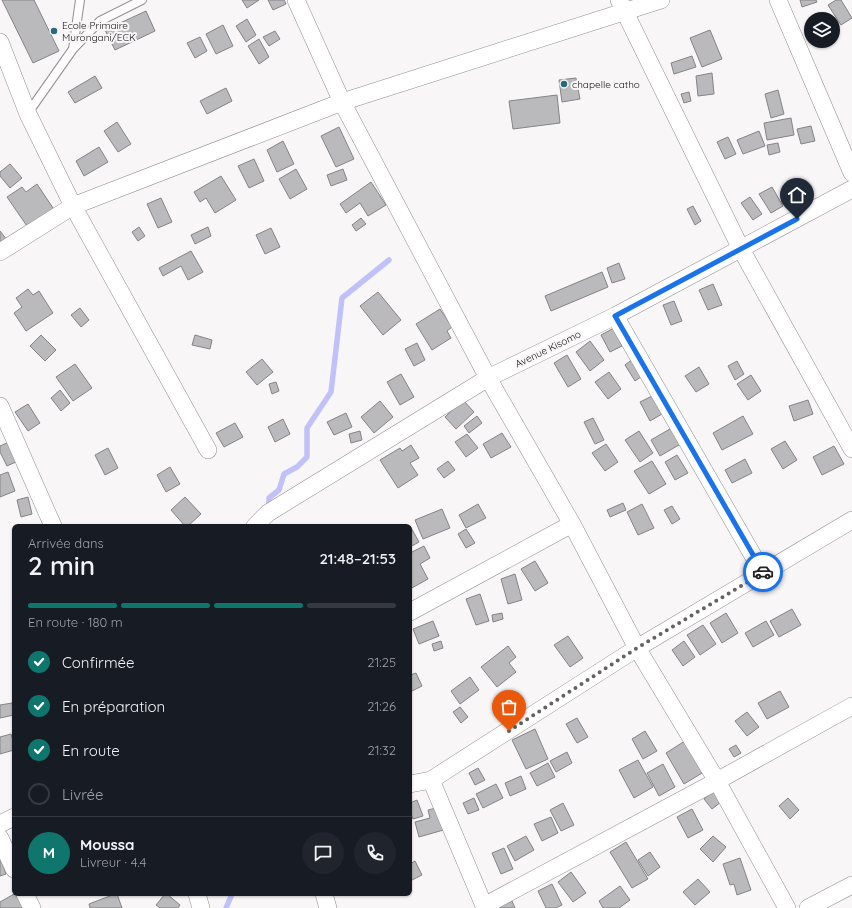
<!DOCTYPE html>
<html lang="fr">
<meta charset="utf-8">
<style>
:root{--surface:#171b24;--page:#20242c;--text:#f1f3f6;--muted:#9ea1a6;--line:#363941;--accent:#0f766e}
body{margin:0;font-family:Quicksand,sans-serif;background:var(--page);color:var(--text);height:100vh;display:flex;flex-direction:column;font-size:15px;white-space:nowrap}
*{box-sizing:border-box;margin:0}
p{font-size:13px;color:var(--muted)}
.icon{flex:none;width:22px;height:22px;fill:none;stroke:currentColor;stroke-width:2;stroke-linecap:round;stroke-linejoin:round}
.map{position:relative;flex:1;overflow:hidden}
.drawer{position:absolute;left:12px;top:524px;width:400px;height:372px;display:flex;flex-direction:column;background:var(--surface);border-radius:6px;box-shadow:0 1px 3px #0004}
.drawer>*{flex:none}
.fabs{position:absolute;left:804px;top:12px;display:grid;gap:8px}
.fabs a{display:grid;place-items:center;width:36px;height:36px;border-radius:50%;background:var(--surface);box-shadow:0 1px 3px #0004;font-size:20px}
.pin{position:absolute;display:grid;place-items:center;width:34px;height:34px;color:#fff;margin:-41px -17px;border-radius:50% 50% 50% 0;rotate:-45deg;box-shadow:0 0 4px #0007}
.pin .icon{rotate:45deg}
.courier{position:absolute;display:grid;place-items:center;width:40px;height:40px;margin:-20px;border:3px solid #1a73e8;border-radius:50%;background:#fff;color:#222;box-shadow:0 1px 5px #0007}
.overview em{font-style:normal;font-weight:600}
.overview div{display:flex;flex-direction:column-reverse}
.overview{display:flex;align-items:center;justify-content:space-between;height:68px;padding:0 16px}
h1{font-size:26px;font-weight:600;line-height:30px}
.bar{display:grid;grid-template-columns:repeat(4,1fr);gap:6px 4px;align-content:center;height:48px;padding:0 16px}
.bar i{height:5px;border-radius:3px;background:var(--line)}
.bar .selected{background:var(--accent)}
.bar p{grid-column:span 4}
.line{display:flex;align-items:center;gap:10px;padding:0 16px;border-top:1px solid var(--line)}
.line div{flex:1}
.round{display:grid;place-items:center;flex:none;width:42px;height:42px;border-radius:21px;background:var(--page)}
ol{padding:0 16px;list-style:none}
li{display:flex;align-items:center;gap:12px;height:44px}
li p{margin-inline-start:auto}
li .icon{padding:4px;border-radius:50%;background:var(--accent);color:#fff;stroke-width:4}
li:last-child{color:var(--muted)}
li i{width:22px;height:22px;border:2px solid var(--line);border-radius:50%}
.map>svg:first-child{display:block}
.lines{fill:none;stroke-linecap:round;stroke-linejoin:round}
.stream{stroke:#c0c1f8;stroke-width:5.5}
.building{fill:#bab9bc;stroke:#848386}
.lane-casing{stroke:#918f91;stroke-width:10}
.street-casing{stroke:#918f91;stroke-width:18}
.lane{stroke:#fff;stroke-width:8}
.street{stroke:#fff;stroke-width:17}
.done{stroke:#646263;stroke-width:4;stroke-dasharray:0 7.2}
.route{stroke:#1a73e8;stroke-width:5}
.poi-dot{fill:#266c7b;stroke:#f9f6f8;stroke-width:1.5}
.labels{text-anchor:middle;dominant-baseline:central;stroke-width:4;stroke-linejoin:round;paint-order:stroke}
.poi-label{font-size:10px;fill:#131213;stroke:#f9f6f8;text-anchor:start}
.street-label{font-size:10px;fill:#131213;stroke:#f9f6f8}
</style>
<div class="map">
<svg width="852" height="908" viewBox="0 0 852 908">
<rect width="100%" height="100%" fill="#f9f6f8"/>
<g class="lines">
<!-- stream -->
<path class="stream" d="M269 508V498L279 490 284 474 297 467 307 457V428L331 392 342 298 389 260
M226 908 232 894"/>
</g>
<!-- building -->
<path class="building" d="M2 0H34L59 51 33 63Z
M242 0H259L247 8Z
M268 0H284L286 4 273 10Z
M800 0H816L817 2 802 7Z
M836 0H841L852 18 841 25 828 5Z
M146 11 155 31 115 50 105 30Z
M247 19 256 35 246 42 236 26Z
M223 25 233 46 216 54 206 34Z
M710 30 722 59 702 67 690 38Z
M275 31 280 39 269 46 263 37Z
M200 37 207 51 195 58 187 43Z
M259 39 269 57 259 64 248 46Z
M692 56 696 67 674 74 671 63Z
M712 73 714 94 698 96 696 76Z
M95 76 102 88 75 103 68 92Z
M576 78 580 99 562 102 559 80Z
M226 88 232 101 207 114 200 101Z
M778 90 784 114 771 118 765 94Z
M689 92 691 101 684 103 681 94Z
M557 95 560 123 513 129 509 101Z
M791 118 794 135 767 140 764 123Z
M117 122 131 144 118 152 104 131Z
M811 126 815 141 801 144 797 129Z
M339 127 354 159 336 167 321 136Z
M759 131 765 146 743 154 737 140Z
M728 137 736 154 725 159 717 142Z
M283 141 294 164 277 172 267 150Z
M778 143 780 152 769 155 767 145Z
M99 147 108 162 84 176 76 161Z
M254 159 264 181 249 188 238 166Z
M10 164 22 178 10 188 0 176V172Z
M296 169 307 189 290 199 279 179Z
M343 169 347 180 331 186 327 175Z
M221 176 236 200 215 213 206 198 200 202 194 192Z
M371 182 386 205 368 216 360 203 346 213 340 204Z
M37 184 55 211 29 229 7 197 22 187 26 192Z
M772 187 783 206 771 213 759 194Z
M750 197 762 214 753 220 741 203Z
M161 198 172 222 158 228 147 204Z
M693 206 701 221 695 225 687 209Z
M361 218 366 224 356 231 352 225Z
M139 227 145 236 138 241 132 232Z
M208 227 211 236 195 244 191 235Z
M271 228 280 247 265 254 256 235Z
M0 231 7 240 0 246Z
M191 251 203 272 188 280 181 266 163 276 159 268Z
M619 263 625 279 612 283 607 268Z
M602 272 608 287 551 311 545 296Z
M713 284 722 305 708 310 699 290Z
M28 289 33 295 39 291 53 313 26 331 14 313 22 307 16 298Z
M378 292 401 320 383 335 360 306Z
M674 301 682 321 671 325 663 305Z
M80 308 89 320 81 327 71 315Z
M440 309 452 327 447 331 451 338 432 350 416 324Z
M614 328 622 346 610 352 601 335Z
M41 335 56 350 45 361 30 346Z
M195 335 212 340 210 349 192 345Z
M590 341 604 360 590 371 576 352Z
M417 343 425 360 414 366 405 349Z
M567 355 581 379 568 387 554 363Z
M634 358 645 374 635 381 625 365Z
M262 359 273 372 257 385 246 372Z
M737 361 744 374 735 380 728 366Z
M75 364 92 388 73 401 56 377Z
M699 367 709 384 696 392 685 376Z
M609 372 621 389 608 399 595 382Z
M401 374 414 397 400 405 387 382Z
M751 375 761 391 748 400 737 384Z
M276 382 279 391 272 394 269 384Z
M60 390 70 403 61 411 51 398Z
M652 396 662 414 650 421 640 402Z
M463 400 474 412 456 429 445 417Z
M808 400 813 414 794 421 789 406Z
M380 401 393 417 374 433 361 417Z
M28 404 40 423 28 431 15 412Z
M346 413 352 427 334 435 327 422Z
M477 416 482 423 469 433 464 426Z
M743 416 753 434 722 450 713 433Z
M593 418 604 440 595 444 584 422Z
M283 419 290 434 275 442 268 427Z
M235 423 243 437 224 447 216 433Z
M675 426 684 442 660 456 651 440Z
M360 431 362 440 351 443 349 434Z
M639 431 653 453 640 462 625 440Z
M502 433 511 447 491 458 483 444Z
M467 434 478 448 466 457 455 442Z
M785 441 797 460 783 469 771 449Z
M9 442 18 461 7 466 0 452V446Z
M606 444 618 462 605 471 592 453Z
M411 445 419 458 410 463 418 475 398 488 380 460 400 448 402 451Z
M834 446 844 464 822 475 813 457Z
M108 448 118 468 105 475 95 455Z
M677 455 688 473 675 480 665 462Z
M745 459 752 473 732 483 725 470Z
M448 461 455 470 444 478 437 469Z
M652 461 666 484 649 494 634 471Z
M170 467 180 484 166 492 157 475Z
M8 472 15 491 0 497V475Z
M28 497 32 514 21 517 17 500Z
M185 497 201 514 188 526H185L171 510Z
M623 503 626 510 610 517 607 510Z
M478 504 486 518 466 528 459 515Z
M642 504 654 528 638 535 627 512Z
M672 506 680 519 672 524 664 510Z
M442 509 450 528 423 539 415 520Z
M410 526 419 542 410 547Z
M466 529 475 543 466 548 458 534Z
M424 546 430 558 420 564 428 579 410 589V553Z
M535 561 548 583 535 591 521 569Z
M515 574 522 600 508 604 501 579Z
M480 594 489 621 476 625 466 599Z
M792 609 801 625 779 637 770 621Z
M502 613 503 619 493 622 492 615Z
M726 613 738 633 722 643 710 623Z
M433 621 439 636 419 644 413 629Z
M766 621 774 635 753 647 745 633Z
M703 625 716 644 700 655 687 635Z
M568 636 583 658 570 667 554 645Z
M441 641 443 648 434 651 432 644Z
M684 641 695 657 683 666 672 650Z
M508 646 516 657 509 663 516 672 497 687 481 667Z
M416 673 422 686 410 692V675Z
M470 677 479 690 460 704 451 691Z
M780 691 789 707 767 719 758 703Z
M12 703 14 715 0 718V705Z
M460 707 468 717 461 723 453 712Z
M747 712 759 727 747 736 735 721Z
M577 718 588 737 577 743 566 724Z
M535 729 548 759 526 769 512 740Z
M645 731 657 751 643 759 632 739Z
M11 734 14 744V750L0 754V737Z
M688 739 707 770 684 784 666 753Z
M736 745 741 753 734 757 729 749Z
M567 752 572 763 556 772 550 761Z
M638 760 653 787 634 798 619 770Z
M548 763 555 777 537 786 530 773Z
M663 764 675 787 659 796 647 773Z
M478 768 485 780 475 785 469 773Z
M521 776 526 789 510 796 505 783Z
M496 784 503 798 483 808 476 794Z
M714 791 721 802 712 809 704 799Z
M474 798 479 810 468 814 463 803Z
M788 798 799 810 790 819 779 806Z
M417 800 423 816 413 819 410 811V803Z
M563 803 574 825 561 831 550 810Z
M440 807 447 829 419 837 415 822 430 818 428 810Z
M692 809 703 830 688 838 677 817Z
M551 817 558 833 542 841 534 824Z
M526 836 534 850 515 861 507 846Z
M713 836 726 847 713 862 700 849Z
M626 842 648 879 632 888 610 852Z
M504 848 513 869 501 874 492 853Z
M650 852 660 867 648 876 638 860Z
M740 858 751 890 737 895 734 884 730 885 723 864Z
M1 860 6 874 0 876V861Z
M415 861 422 875 410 881V864Z
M571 872 586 893 573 902 558 882Z
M698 879 710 892 695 905 683 892Z
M552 884 562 905 556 908H546L538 891Z
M620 886 630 900 619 908H603L599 901Z
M14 894H19L26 908H0V902Z
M115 894H117L122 908H90L89 904Z
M165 894H167L180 905 178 908H160L156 905Z
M512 901 515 908H500L499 907Z"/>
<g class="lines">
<!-- lane casing -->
<g class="lane-casing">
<path id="lane" d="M73 49 80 0
M28 113 73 49 100 21 142 0"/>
</g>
<!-- street casing -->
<g class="street-casing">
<path id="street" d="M296 0 342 102 488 378 572 524 637 648 717 781 787 908
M619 0 741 249 852 449
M778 0 852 173
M0 42 28 114 73 206 208 450
M0 252 73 206 342 102 661 0
M615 316 763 573
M0 406 53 526
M255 526 268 513 488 378 615 316 852 189
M410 612 572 524
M431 780 485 908
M410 784 431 780 637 648 852 520
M0 824 14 817
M0 838 14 869
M25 894 32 908
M197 894 201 908
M324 894 328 908
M484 906 717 781 852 706
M808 908 852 885"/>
</g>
<!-- lane -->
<use href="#lane" class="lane"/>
<!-- street -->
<use href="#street" class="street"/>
</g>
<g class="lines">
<!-- done -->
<path class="done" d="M509 731 637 648 763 573V572"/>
<!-- route -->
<path class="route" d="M763 572 615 316 797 219"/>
</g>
<!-- markers -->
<g class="poi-dot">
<circle cx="54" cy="31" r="4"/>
<circle cx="564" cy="84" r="4"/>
</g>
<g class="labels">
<!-- poi labels -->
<g class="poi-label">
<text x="62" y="25">Ecole Primaire<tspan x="62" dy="12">Murongani/ECK</tspan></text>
<text x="572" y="84">chapelle catho</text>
</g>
<!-- street labels -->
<g class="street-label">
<text transform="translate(548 349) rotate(-26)">Avenue Kisomo</text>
</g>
</g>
</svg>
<div class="fabs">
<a><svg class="icon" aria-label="layers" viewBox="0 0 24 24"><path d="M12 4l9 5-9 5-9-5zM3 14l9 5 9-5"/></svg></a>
</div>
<div class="pin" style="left:509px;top:731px;background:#ea580c"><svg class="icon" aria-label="bag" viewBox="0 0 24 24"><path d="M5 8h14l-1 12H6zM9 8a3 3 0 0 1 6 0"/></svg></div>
<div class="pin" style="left:797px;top:219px;background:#1f2937"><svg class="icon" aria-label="home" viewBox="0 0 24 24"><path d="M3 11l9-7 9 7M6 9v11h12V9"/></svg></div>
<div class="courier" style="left:763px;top:572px"><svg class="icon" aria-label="car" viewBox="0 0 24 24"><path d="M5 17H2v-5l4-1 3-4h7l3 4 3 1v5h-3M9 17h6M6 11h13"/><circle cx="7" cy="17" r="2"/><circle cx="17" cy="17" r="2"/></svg></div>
<section class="drawer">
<div class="overview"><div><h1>2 min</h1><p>Arrivée dans</p></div><em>21:48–21:53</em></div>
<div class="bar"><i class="selected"></i><i class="selected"></i><i class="selected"></i><i></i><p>En route · 180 m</p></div>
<ol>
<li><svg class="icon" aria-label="check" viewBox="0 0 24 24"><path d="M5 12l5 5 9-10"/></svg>Confirmée<p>21:25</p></li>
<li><svg class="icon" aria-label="check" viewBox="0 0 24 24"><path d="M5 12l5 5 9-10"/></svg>En préparation<p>21:26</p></li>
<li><svg class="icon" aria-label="check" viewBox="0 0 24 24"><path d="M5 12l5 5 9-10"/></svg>En route<p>21:32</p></li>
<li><i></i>Livrée</li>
</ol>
<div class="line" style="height:72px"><b class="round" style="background:var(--accent);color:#fff">M</b><div><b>Moussa</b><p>Livreur · 4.4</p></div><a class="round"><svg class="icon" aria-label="chat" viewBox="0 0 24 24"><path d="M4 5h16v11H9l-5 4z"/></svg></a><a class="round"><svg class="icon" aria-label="phone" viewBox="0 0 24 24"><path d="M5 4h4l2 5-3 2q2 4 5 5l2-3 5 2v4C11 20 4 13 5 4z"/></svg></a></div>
</section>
</div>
